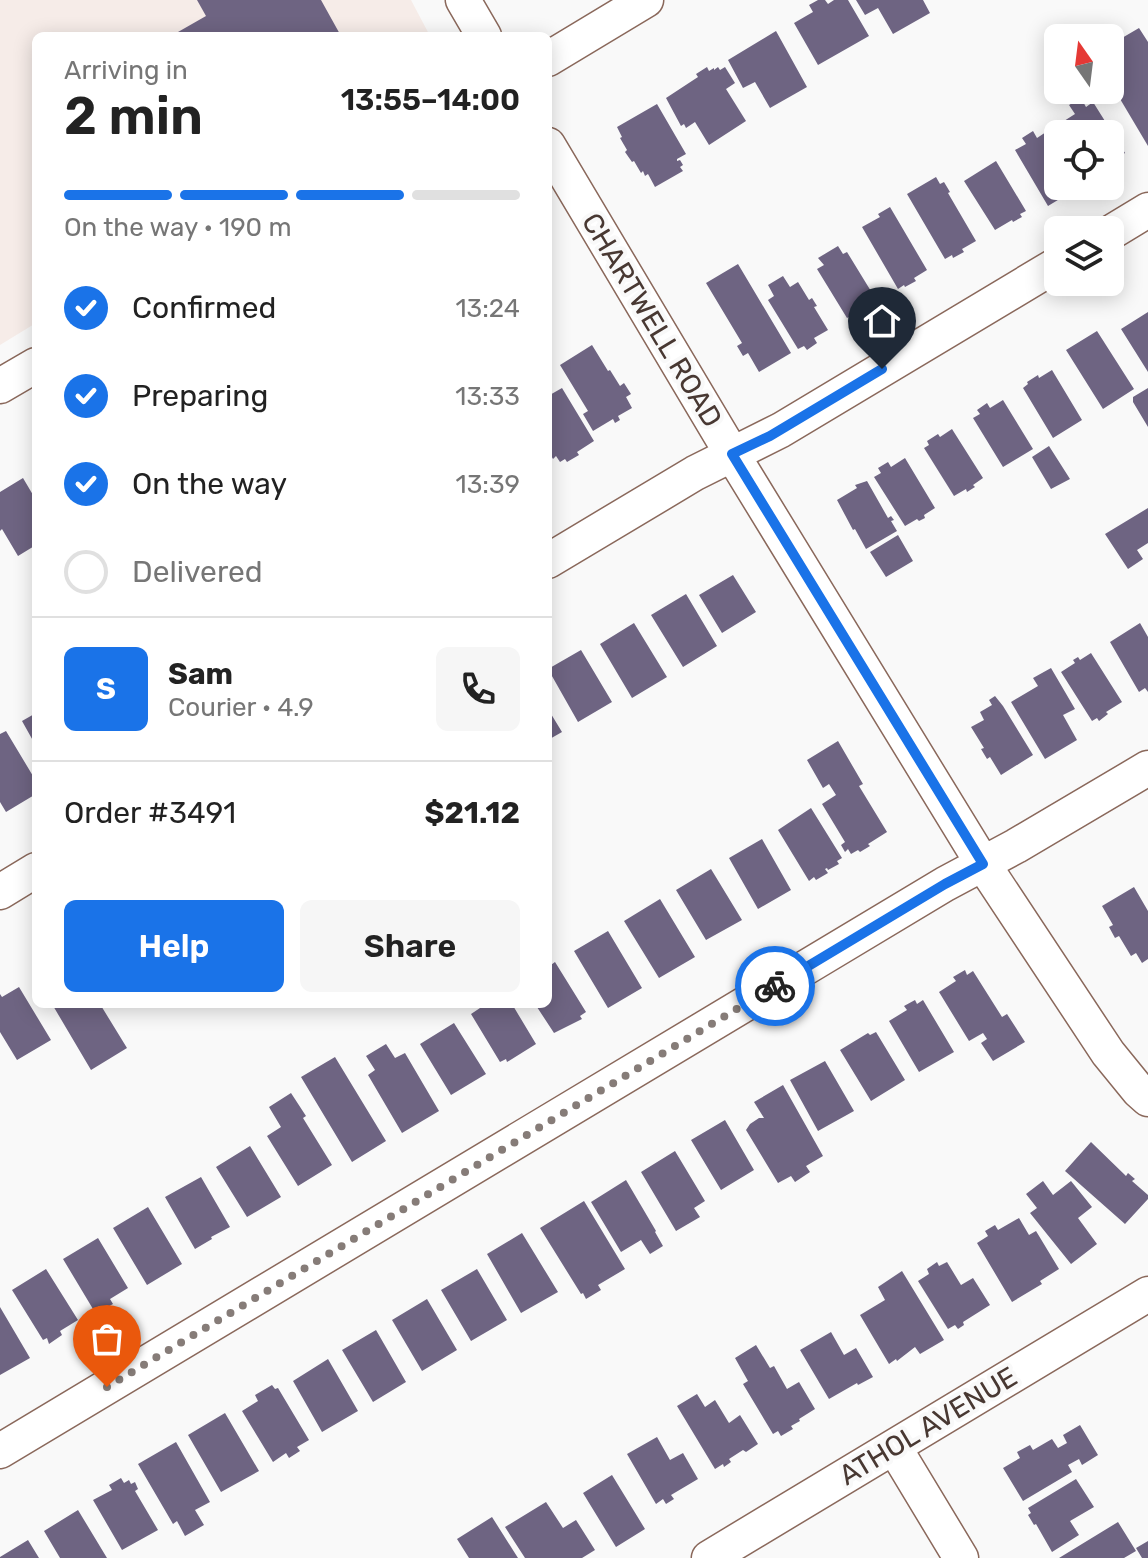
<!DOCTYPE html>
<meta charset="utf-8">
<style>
:root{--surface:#fff;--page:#f6f6f6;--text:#222;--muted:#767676;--line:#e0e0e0;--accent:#1a73e8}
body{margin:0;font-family:Rubik,sans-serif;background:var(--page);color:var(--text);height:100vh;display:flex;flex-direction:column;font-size:30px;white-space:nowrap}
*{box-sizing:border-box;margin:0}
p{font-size:26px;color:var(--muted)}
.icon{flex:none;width:44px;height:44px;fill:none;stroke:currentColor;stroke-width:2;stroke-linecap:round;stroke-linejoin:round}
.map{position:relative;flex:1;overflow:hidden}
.sheet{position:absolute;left:32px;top:32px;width:520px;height:976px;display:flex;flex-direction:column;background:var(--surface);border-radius:12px;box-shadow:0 4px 20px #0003}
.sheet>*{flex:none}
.needle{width:52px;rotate:346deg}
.controls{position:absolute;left:1044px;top:24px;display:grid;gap:16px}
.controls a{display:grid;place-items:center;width:80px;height:80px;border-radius:12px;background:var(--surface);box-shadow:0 4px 20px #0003;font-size:40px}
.pin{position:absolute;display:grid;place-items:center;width:68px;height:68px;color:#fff;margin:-82px -34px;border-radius:50% 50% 50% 0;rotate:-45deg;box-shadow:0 0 8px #0007}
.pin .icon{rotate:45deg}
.courier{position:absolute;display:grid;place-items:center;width:80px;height:80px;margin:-40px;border:6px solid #1a73e8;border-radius:50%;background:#fff;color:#222;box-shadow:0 2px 10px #0007}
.headline em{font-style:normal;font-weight:600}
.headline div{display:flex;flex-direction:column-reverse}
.headline{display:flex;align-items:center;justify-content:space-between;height:136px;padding:0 32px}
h1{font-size:52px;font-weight:600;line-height:60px}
.bar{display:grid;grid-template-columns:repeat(4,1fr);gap:12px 8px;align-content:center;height:96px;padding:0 32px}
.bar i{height:10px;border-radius:6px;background:var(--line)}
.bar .on{background:var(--accent)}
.bar p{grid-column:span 4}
.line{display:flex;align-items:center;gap:20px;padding:0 32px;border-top:2px solid var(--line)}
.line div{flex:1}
.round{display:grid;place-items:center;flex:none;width:84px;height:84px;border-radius:12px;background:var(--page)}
ol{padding:0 32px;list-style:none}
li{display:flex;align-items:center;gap:24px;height:88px}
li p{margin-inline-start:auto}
li .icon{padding:8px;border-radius:50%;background:var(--accent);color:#fff;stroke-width:4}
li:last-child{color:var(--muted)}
li i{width:44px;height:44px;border:4px solid var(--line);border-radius:50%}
.action{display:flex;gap:16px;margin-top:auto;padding:16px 32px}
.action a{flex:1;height:92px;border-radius:12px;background:var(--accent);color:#fff;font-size:32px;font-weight:600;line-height:92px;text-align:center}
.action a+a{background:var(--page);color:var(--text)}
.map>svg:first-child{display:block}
.built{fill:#f6ece8}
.building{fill:#6e6482}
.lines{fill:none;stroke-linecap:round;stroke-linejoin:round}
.minor-casing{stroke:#8a685b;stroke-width:37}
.minor{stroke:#fff;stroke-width:34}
.done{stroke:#867c78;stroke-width:8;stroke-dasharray:0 14.4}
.route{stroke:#1a73e8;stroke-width:10}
.labels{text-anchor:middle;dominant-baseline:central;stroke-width:8;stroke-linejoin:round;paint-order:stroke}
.street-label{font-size:28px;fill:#483832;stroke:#f9f9f9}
</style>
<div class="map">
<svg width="1148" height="1558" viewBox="0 0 1148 1558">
<rect width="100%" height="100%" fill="#f9f9f9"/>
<!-- built -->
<path class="built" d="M0 0H411L430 36H36V323L0 345Z"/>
<!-- building -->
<path class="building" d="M197 0H321L341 36H171L206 16Z
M818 0H825L828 4 834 0H848L869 36 818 65 794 23 813 12 809 5Z
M856 0H923L930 13 893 34 878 8 865 15Z
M1139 28 1148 42V146L1110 82V57L1116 54 1110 45Z
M776 31 807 87 770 108 755 82 743 88 728 60Z
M707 67 709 71 714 68V70L718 67 720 70 725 67 735 83 726 89 746 121 709 145 695 122 686 128 684 124 681 126 666 98 698 77 696 74Z
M1081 98 1086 107 1093 102 1125 153 1110 162V134H1072L1064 121 1075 114 1069 105Z
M657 104 686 154 677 159V161L680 160 683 165 680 167 683 171 655 187 648 174 645 176 643 171 641 173 634 161 632 162 625 152 627 150 620 138 622 137 617 127Z
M1033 131 1037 138 1046 132 1058 153V186H1081L1048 206 1015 150 1026 144 1022 138Z
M996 161 1026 211 1020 214 1022 217 1013 222 1012 220 995 230 964 181Z
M936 177 940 184 944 182 950 192 948 193 976 241 962 249 964 252 953 258 952 255 945 259 907 194Z
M890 207 927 270 914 278 916 281 905 287 904 285 898 289 862 227 880 217 878 214Z
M838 246 843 254 847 252 877 301 864 308 865 310 854 317 853 315 847 318 817 269 824 265 818 258Z
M738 264 791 353 759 372 748 353 743 356 737 346 742 343 706 283Z
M783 276 790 287 798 282 809 300 812 298 817 306 814 307 828 330 814 338 817 343 807 350 804 346 798 349 768 300 774 296 768 285Z
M1148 312V372L1121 329Z
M1097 331 1134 389 1103 409 1066 350Z
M592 345 608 371 610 370 620 386 624 383 631 394 626 397 632 408 618 416 620 420 615 423 613 419 593 431 583 414 588 411 560 365Z
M1052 370 1082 420 1053 438 1023 388 1028 384 1027 382 1038 375 1039 378Z
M562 388 594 441 577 452 579 455 567 462 565 459 560 462 556 456 553 459 549 452 552 450 548 442V396Z
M1148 388V427L1133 402V397Z
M1003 400 1033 449 1003 467 973 418 980 414 977 410 987 403 990 408Z
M952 429 983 478 973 485 975 487 967 492 966 489 954 496 924 448 929 445 927 441 938 434 940 437Z
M1049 446 1070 479 1051 489 1032 457Z
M905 458 935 508 924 515 925 518 919 521 917 519 905 526 874 477 881 473 878 468 888 462 891 467Z
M23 478 36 500V545L18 556 2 529 0 531V492Z
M867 481 888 518 891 516 894 520 891 521 897 531 866 549 855 529 853 530 837 500 857 488 855 485Z
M1148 508V543L1137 550 1143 559 1128 569 1105 534Z
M898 535 913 561 886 577 870 552Z
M733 575 756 612 722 633 699 595Z
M686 594 717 646 683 667 651 615Z
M634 623 667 677 632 698 600 644Z
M1140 623 1148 637V692L1145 688 1139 692 1110 642Z
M581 650 612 702 578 722 548 669Z
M1091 653 1122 702 1106 712 1108 714 1099 721 1097 718 1092 721 1061 672 1075 663 1073 660 1078 657 1080 660Z
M1051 668 1075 709 1063 715 1077 740 1045 759 1011 702 1038 686 1033 678Z
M995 696 1003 706 1033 755 1001 775 990 757 987 759 981 749 984 748 971 727 984 720 980 712 992 705 989 700Z
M548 709 562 732 548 740Z
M36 713V746L22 721Z
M6 731 36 781V794L6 812 0 802V734Z
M838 741 863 784 859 786 887 832 868 844 870 846 860 852 858 850 851 854 848 849 845 852 841 845 845 842 822 804 836 795 829 784 823 788 807 760Z
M811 808 842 858 837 861 839 864 828 870 827 868 825 869 828 873 816 880 814 877 809 881 778 830Z
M762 839 791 890 758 909 729 858Z
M711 869 742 920 706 940 676 890Z
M1134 887 1148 911V959L1142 963 1136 953 1131 956 1119 936 1115 938 1109 927 1113 925 1102 906Z
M660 899 695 957 659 978 624 921Z
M608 931 642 988 608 1008 574 951Z
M555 962 586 1012 580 1016 582 1019 554 1033 535 1004H548V967Z
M965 970 967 975 973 971 1002 1017 1007 1014 1025 1042 993 1061 981 1043 987 1039 983 1033 969 1041 939 992 956 981 953 977Z
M19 987 51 1040 17 1060 0 1032V994L2 997Z
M915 1000 917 1004 923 1000 954 1052 919 1072 889 1021 907 1010 904 1006Z
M52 1004H100L127 1048 91 1070Z
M486 1004H512L536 1044 507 1062 506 1059 500 1062 471 1014Z
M454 1023 486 1074 451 1095 420 1044Z
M876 1032 905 1080 871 1101 840 1050 868 1033 870 1035Z
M386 1044 395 1058 405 1053 439 1111 402 1133 368 1075 375 1070 366 1056Z
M335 1057 386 1141 352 1162 301 1077Z
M825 1061 854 1111 818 1131 790 1080Z
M783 1085 823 1156 806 1166 810 1172 795 1182 791 1176 778 1183 746 1130 750 1124 759 1118H764L754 1102Z
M291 1093 306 1116 303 1118 332 1165 298 1186 267 1136 281 1127 269 1107Z
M725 1120 754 1170 721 1190 691 1140Z
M1091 1142 1126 1176 1128 1173 1135 1179 1132 1181 1148 1195V1199L1125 1224 1065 1171Z
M250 1146 281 1197 247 1217 216 1167Z
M675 1151 705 1201 694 1208 700 1217 676 1231 641 1172Z
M201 1177 230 1227 211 1237 212 1239 195 1249 165 1197Z
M626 1180 656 1231 655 1232 663 1246 650 1254 641 1240 621 1252 591 1202Z
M1043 1181 1053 1195 1071 1181 1092 1207 1078 1218 1097 1244 1071 1264 1030 1213 1037 1208 1026 1194Z
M584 1201 625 1269 598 1285 601 1290 586 1299 583 1293 581 1294 540 1228Z
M148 1207 182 1264 147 1285 113 1228Z
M1019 1218 1029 1235 1036 1231 1059 1269 1040 1281 1042 1284 1012 1302 977 1243 988 1236 985 1231 995 1225 998 1230Z
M522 1233 558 1292 521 1313 487 1254Z
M98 1238 128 1288 110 1299 113 1304 102 1310 100 1306 93 1309 63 1259Z
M937 1262 939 1266 947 1262 961 1285 973 1278 990 1305 963 1322 964 1325 958 1329 955 1325 948 1329 918 1281 929 1274 927 1269Z
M46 1269 78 1320 60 1331 62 1335 49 1344 47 1338 43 1340 12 1290Z
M477 1269 507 1320 471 1341 441 1290Z
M902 1271 944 1340 920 1354 915 1347 897 1361 896 1359 889 1364 860 1315 885 1300 878 1287Z
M427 1299 457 1350 422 1371 392 1320Z
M0 1307 30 1358 0 1375Z
M376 1330 406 1382 373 1402 342 1350Z
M831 1332 844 1355 856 1348 873 1377 858 1385 857 1383 829 1399 800 1350Z
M756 1345 770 1368 774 1366 787 1389 799 1382 815 1409 799 1419 800 1421 791 1426 793 1429 781 1436 778 1431 773 1434 743 1384 748 1381 735 1358Z
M328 1359 358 1411 322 1432 293 1381Z
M272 1385 275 1389 278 1388 309 1440 297 1447 300 1451 289 1458 286 1453 273 1462 242 1411 258 1401 255 1395Z
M697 1394 705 1407 715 1400 729 1423 740 1415 758 1444 746 1452 743 1450 729 1459 731 1462 724 1467 723 1464 715 1469 677 1406Z
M225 1413 259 1471 221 1492 188 1435Z
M1080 1425 1098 1455 1082 1465 1079 1459 1068 1465 1072 1472 1023 1501 1003 1468 1020 1458 1017 1452 1030 1445 1033 1450 1052 1439 1058 1448 1067 1443 1063 1435Z
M657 1437 670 1460 683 1453 698 1479 671 1495 674 1499 666 1504 663 1499 656 1504 627 1454Z
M176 1442 210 1502 195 1510 204 1525 185 1536 177 1521 173 1524 138 1464Z
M612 1475 645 1529 616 1547 583 1493Z
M121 1478 124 1483 129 1480 131 1484 135 1482 138 1489 135 1491 158 1530 122 1550 93 1500 112 1490 109 1485Z
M1076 1479 1094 1507 1070 1521 1079 1535 1052 1552 1036 1524 1034 1525 1028 1515 1031 1513 1028 1508Z
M546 1502 563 1528 576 1520 595 1550 582 1558H525L505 1527Z
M78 1510 107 1558H60L44 1531Z
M492 1517 518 1558H469L457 1539Z
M1118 1522 1136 1551 1124 1558H1059Z
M28 1540 39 1558H0V1557Z
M1148 1541V1558H1142L1136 1548Z"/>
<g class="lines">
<!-- minor casing -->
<g class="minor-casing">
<path id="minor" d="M463 0 484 36
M548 59 646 0
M548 145 732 454 983 864 1108 1053 1139 1091 1148 1099
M1110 233 1148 210
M0 386 36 365
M548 561 695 473 781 430 1058 264
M0 892 36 870
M894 1447 961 1558
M0 1451 945 884 1016 846 1148 768
M709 1558 1148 1294"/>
</g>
<!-- minor -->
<use href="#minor" class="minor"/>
</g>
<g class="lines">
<!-- done -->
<path class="done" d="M107 1387 775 986"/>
<!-- route -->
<path class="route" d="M775 986 945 884 983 864 732 454 770 436 882 369"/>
</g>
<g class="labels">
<!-- street labels -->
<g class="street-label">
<text transform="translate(652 320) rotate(59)">CHARTWELL ROAD</text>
<text transform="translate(928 1426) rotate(-31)">ATHOL AVENUE</text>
</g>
</g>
</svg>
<div class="controls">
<a><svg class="needle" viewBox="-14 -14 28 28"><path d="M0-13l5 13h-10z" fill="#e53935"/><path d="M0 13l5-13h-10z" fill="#767676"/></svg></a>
<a><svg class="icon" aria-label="locate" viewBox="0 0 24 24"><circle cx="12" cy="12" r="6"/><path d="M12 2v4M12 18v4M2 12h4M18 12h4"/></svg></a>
<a><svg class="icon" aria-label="layers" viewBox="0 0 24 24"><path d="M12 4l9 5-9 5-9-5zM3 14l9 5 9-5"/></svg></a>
</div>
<div class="pin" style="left:107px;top:1387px;background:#ea580c"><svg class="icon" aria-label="bag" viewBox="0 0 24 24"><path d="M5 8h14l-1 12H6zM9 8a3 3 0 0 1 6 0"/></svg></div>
<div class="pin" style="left:882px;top:369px;background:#1f2937"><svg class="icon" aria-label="home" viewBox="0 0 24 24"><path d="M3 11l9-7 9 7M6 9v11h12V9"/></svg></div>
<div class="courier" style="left:775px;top:986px"><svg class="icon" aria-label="bike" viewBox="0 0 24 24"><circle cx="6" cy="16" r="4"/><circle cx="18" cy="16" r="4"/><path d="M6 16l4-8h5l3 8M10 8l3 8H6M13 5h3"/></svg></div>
<section class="sheet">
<div class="headline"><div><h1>2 min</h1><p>Arriving in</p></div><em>13:55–14:00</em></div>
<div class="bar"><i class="on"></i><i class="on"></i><i class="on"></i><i></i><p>On the way · 190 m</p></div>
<ol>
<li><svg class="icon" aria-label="check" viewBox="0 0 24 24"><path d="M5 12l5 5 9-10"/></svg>Confirmed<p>13:24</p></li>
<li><svg class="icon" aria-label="check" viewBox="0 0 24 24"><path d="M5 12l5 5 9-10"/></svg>Preparing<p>13:33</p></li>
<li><svg class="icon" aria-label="check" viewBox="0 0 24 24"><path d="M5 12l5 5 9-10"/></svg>On the way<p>13:39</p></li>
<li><i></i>Delivered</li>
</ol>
<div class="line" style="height:144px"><b class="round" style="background:var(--accent);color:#fff">S</b><div><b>Sam</b><p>Courier · 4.9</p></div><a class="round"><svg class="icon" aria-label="phone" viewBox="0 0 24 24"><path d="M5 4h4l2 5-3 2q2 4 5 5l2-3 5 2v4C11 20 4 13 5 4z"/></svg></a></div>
<div class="line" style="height:104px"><div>Order #3491</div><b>$21.12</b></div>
<div class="action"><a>Help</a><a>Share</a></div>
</section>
</div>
